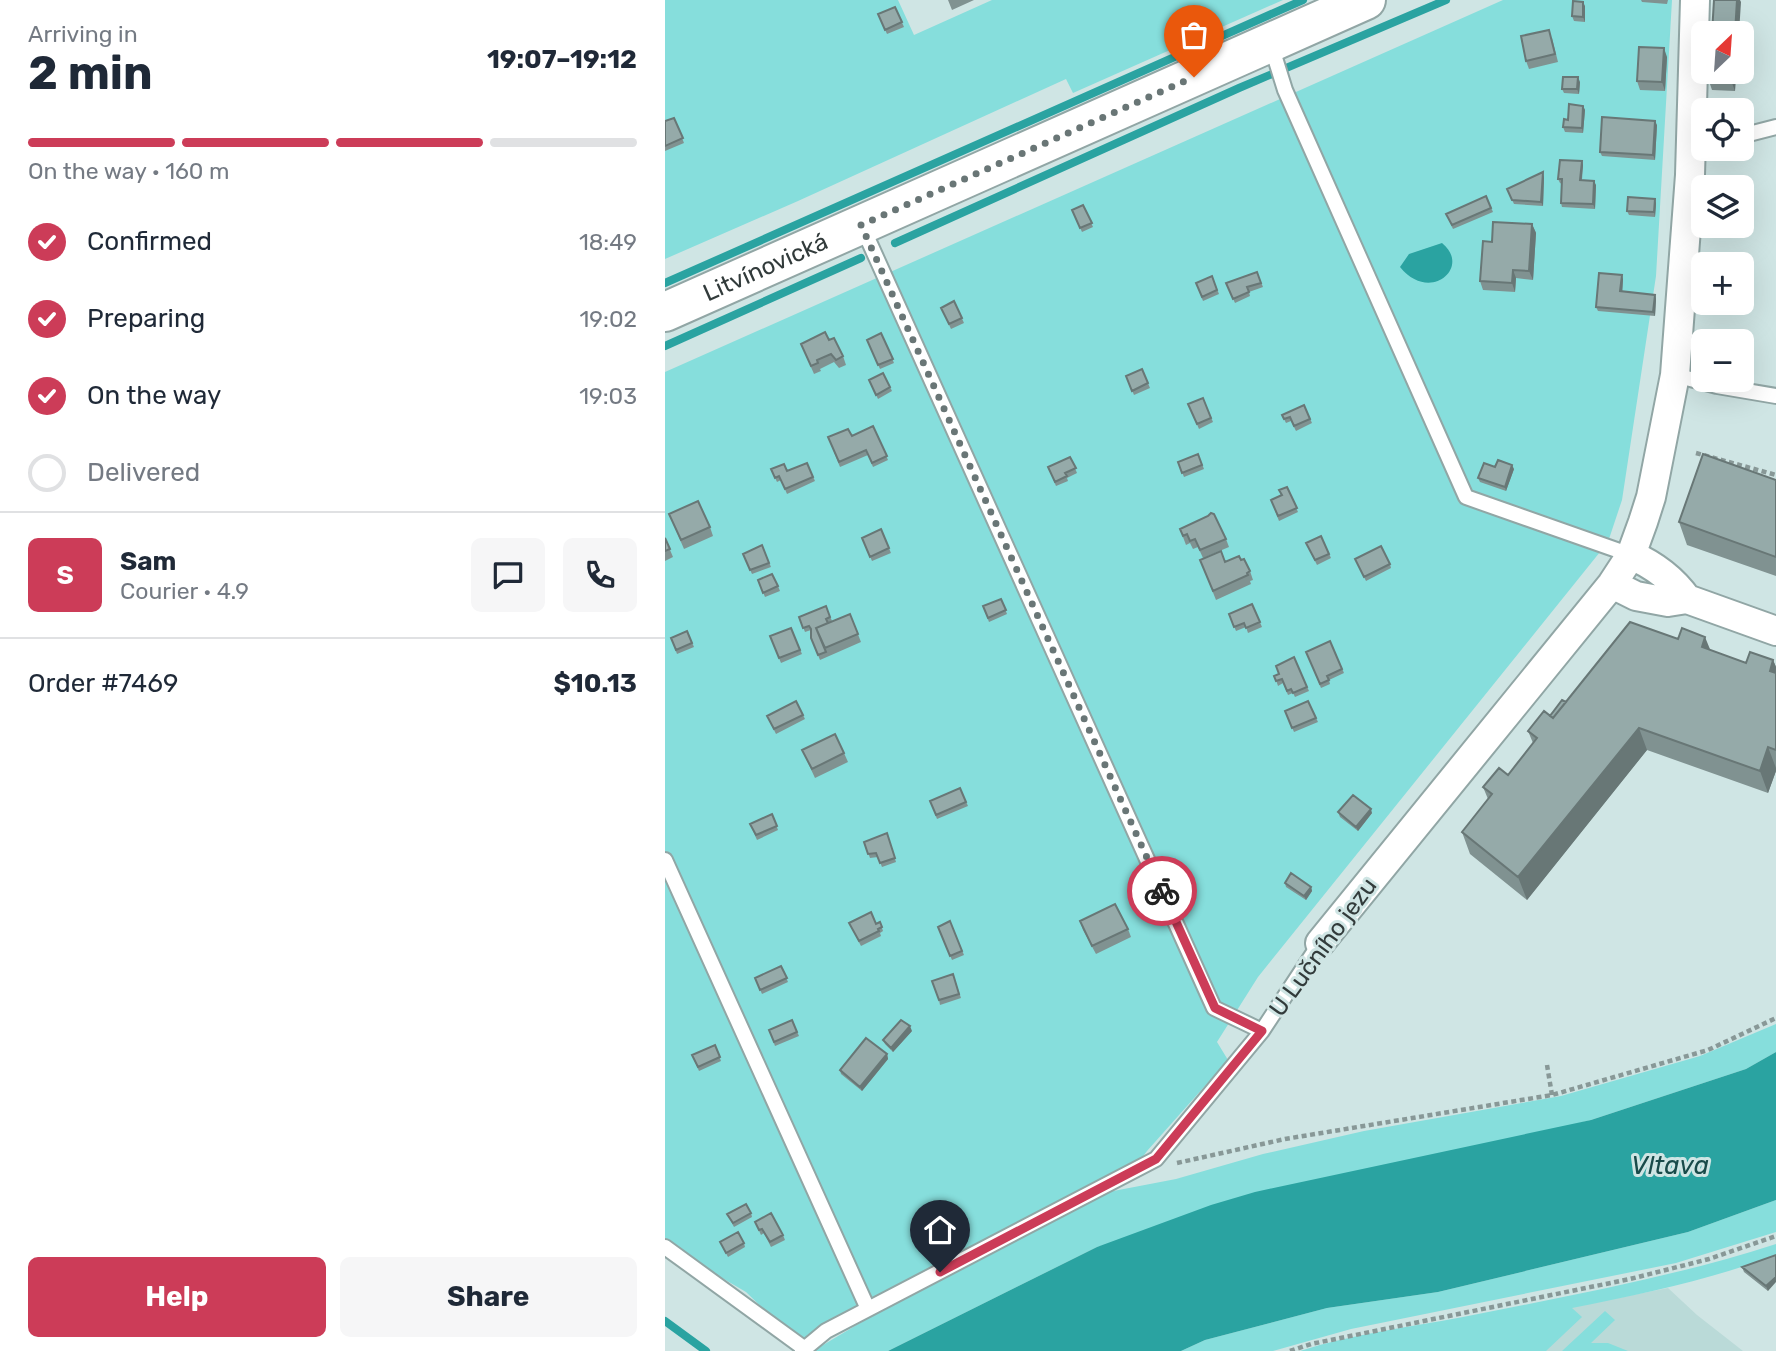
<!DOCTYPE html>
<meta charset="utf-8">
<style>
:root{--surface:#fff;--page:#f6f6f7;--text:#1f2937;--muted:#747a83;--line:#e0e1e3;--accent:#cc3c58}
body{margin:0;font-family:Rubik,sans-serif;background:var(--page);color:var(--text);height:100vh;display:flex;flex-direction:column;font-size:26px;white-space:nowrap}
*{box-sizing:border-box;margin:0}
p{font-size:23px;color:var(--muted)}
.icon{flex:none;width:38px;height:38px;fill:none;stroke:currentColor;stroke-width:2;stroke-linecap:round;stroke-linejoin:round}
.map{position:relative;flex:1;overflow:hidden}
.sheet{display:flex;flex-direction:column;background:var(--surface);width:665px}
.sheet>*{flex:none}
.needle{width:46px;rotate:25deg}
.buttons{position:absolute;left:1026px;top:21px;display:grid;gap:14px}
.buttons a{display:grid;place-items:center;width:63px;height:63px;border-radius:10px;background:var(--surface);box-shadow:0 7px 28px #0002;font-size:35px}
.pin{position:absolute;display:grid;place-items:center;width:60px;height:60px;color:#fff;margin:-72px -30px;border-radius:50% 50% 50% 0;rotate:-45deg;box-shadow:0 0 7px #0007}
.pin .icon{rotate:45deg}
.courier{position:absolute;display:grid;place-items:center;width:70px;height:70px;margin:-35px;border:5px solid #cc3c58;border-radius:50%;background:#fff;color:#222;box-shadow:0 2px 9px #0007}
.overview em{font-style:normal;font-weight:700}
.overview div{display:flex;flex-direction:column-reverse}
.overview{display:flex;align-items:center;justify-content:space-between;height:119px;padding:0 28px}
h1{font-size:46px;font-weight:700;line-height:52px}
.bar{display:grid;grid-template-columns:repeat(4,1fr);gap:10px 7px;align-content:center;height:84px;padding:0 28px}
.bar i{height:9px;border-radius:5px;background:var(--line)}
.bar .current{background:var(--accent)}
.bar p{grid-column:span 4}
.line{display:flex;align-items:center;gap:18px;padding:0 28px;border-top:2px solid var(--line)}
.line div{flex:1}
.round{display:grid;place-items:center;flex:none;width:74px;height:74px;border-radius:10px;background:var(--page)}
ol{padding:0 28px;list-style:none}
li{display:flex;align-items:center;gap:21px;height:77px}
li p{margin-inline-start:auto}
li .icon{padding:7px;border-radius:50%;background:var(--accent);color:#fff;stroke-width:4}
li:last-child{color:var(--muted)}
li i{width:38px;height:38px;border:4px solid var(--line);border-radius:50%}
.action{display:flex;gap:14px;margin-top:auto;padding:14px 28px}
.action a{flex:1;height:80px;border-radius:10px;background:var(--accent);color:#fff;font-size:28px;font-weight:700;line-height:80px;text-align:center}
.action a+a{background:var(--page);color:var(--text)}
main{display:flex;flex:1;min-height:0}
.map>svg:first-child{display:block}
.built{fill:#badad8}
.green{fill:#86dedc}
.water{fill:#2aa3a1}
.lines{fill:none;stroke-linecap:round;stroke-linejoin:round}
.stream{stroke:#2aa3a1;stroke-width:8}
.lane-casing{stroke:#91a6a5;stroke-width:18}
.street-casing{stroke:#91a6a5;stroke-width:32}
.secondary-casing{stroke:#91a6a5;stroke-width:42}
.path{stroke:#889897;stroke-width:4.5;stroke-dasharray:5 3.5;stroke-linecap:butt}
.lane{stroke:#fff;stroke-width:14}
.street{stroke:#fff;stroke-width:28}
.secondary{stroke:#fff;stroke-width:38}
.wall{fill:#809291}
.shaded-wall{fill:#687776}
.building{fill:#95aaa9;stroke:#687776;stroke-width:2}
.done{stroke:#697676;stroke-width:7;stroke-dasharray:0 12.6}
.route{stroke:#cc3c58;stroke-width:9}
.labels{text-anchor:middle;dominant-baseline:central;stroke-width:6;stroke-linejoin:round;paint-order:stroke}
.street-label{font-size:24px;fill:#323b3b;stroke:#cfe5e4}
.water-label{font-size:26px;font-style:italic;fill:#194b4a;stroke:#cfe5e4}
</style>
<main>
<section class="sheet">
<div class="overview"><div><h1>2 min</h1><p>Arriving in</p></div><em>19:07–19:12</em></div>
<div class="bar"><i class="current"></i><i class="current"></i><i class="current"></i><i></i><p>On the way · 160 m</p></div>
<ol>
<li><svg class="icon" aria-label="check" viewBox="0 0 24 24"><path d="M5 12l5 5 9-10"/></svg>Confirmed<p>18:49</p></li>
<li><svg class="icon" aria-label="check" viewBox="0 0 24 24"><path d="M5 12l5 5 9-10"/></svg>Preparing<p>19:02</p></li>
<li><svg class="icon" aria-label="check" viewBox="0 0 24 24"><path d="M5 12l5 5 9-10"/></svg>On the way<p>19:03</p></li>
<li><i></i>Delivered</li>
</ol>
<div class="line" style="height:126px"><b class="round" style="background:var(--accent);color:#fff">S</b><div><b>Sam</b><p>Courier · 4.9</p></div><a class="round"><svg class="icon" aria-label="chat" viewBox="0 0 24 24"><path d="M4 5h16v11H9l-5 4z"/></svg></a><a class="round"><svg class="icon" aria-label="phone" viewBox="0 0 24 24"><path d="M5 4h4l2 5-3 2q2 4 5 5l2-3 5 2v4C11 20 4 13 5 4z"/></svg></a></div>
<div class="line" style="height:91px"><div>Order #7469</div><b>$10.13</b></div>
<div class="action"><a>Help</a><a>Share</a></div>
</section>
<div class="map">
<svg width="1111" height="1351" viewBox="0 0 1111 1351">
<rect width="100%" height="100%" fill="#cfe5e4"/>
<!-- built -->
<path class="built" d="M1003 1288 1032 1315 1078 1351H686Z"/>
<!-- green -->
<path class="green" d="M0 0H233L249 35 327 0H618L408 93 401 79 133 201 0 259Z
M838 0H1007L991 276 957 500 943 542 593 977 552 1042 563 1060 482 1151 465 1174 140 1349 81 1292 35 1265 0 1238V372Z
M1111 1024V1052L1081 1069 926 1120 432 1247 223 1351H148L210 1314 438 1193 511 1179 598 1154 699 1131 896 1096 1035 1056Z
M1111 1200V1232L1011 1263 686 1329 608 1351H516L540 1340 662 1308 773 1292 1023 1232Z
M1111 1244V1255C1045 1280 976 1294 907 1308L917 1317 881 1351H635C687 1334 744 1327 798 1317 903 1296 1009 1277 1111 1244Z
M940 1311 950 1320 926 1343H943L963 1351H897Z"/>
<!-- water -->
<path class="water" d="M777 243C807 267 765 304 735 267L744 254Z
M1111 1052V1200L1023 1232 773 1292 662 1308 540 1340 516 1351H223L432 1247 546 1205 590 1192 926 1120 1081 1069Z"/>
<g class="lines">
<!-- stream -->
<path class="stream" d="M230 243 574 88 781 0
M0 283 638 0
M0 346 196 258
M0 1321 41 1351"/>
<!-- lane casing -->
<g class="lane-casing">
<path id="lane" d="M606 45 620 90 801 497 966 555
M1076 136 1111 127
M197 226 549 1008 597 1031
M1010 375 1052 386 1111 396
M0 860 203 1309
M0 1247 140 1349
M137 1351 161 1331 491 1159 597 1031 655 943"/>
</g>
<!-- street casing -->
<g class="street-casing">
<path id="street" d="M966 555C989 565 1007 578 1022 599
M947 584 971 596 1003 602 1022 599 1111 631
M655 943 947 584 966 555 978 522 986 497 1010 375 1025 175 1030 0"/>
</g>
<!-- secondary casing -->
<g class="secondary-casing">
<g id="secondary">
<path id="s1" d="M0 312 701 0"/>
</g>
</g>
<!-- path -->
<path class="path" d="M1031 453 1111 475
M882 1065 887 1095
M512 1163 620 1139 887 1095 1043 1050 1111 1018
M625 1351 646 1344 965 1279 1044 1259 1111 1236"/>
<!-- lane -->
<use href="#lane" class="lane"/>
<!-- street -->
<use href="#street" class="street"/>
<!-- secondary -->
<use href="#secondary" class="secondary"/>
</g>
<!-- wall -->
<path class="wall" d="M283 0H309L287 10Z
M976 0H1003L1002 4 977 2Z
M920 6V22L909 21 907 16Z
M230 7 239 27 222 34 213 14Z
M887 38 893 62 864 69 861 61Z
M1002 57 1000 91 975 90 972 81Z
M1071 72 1070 91 1047 90 1044 81Z
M915 82 914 94 899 93 897 89Z
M918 106 920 110 918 133 900 132 898 127 903 120Z
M9 118 19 143 0 151V121Z
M992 125 990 160 937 156 935 152Z
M917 161 918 165 917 180 931 185 930 209 897 207 896 203 897 184 895 183 893 179Z
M879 177 878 206 849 204 842 189Z
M821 196 828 212 788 229 781 214Z
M991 203 990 217 964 215 962 211Z
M418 205 428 227 417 232 407 210Z
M867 224 871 233 868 280 851 278 850 292 818 290 815 281 827 242Z
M592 272 598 287 584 292 585 296 570 303 561 283Z
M547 276 554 294 538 301 531 283Z
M958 279 957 292 990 295 991 299 990 316 933 311 931 307Z
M289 301 299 323 286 329 278 312Z
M216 333 229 363 215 369 202 340Z
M164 340 178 356 181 365 174 368 169 362 155 369 156 371 149 374 136 344Z
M477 369 485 388 469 395 461 376Z
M204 380 225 387 227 391 213 399Z
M538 398 548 422 534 429 523 404Z
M639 405 647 423 631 431 626 421 621 423 617 415Z
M208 426 223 460 208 467 203 455 175 467 163 437 187 436Z
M533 454 539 469 519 477 513 462Z
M405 457 412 473 402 478 403 481 391 486 383 467Z
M142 463 150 481 122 494 116 480 112 482 106 469 122 471Z
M830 467 849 469 841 491 815 482 813 478Z
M1111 480V576L1022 545 1014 522Z
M622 487 633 512 614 521 606 500 616 495 614 490Z
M4 514 45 527 48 536 19 549Z
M216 529 226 553 207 561 197 538Z
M515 529 561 539 564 547 538 558 533 547 528 549 525 543 521 545Z
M656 536 666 558 652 565 643 547Z
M0 538 8 557 0 561Z
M97 545 106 567 87 574 78 554Z
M535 560 560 562 576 560 585 571 588 580 585 581 586 584 551 600Z
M692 563 725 564 726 568 701 581Z
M93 580 113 586 115 591 100 597Z
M336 599 342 614 324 622 318 606Z
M587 604 597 627 583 633 581 627 571 631 564 614Z
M161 606 167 621 163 623 185 614 196 642 155 660 146 638V630L140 632 134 617Z
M126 628 137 654 116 663 105 636Z
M22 631 29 647 12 654 6 638Z
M665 641 679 673 664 680 665 684 656 688 641 652Z
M1045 650 1081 663 1108 660 1111 667V771L1103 793 982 750 862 900 805 854 797 832 823 799 818 787 843 775 868 743 863 731 901 702Z
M629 657 644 691 630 697 628 693 623 695 618 683 613 686 611 680 614 674Z
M643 701 653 722 629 732 620 711Z
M138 715 140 719 111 734 102 716Z
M137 750 179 753 183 762 150 778Z
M295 788 303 806 272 819 265 801Z
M673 812 707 813 693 831 675 817Z
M107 814 113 830 92 840 85 824Z
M222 833 231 862 217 867 213 857 205 858 199 842Z
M620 883 646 887 647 891 641 900 621 887Z
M285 921 299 955 287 960 273 927Z
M415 921 463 929 466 937 431 954 418 930Z
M215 922 218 931 215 933 216 936 196 946 184 923 211 924Z
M116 966 123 982 97 994 90 978Z
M288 974 296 998 275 1005 274 1000Z
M127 1020 134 1036 110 1046 104 1030Z
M247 1031 228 1052 220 1044 218 1040Z
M50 1045 56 1061 34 1071 27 1055Z
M222 1054 223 1059 197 1091 176 1074 175 1070Z
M86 1213 87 1217 69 1227 62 1214Z
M90 1222 118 1235 120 1240 106 1247 99 1233 96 1235Z
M55 1242 79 1243 80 1247 63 1257Z
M1111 1255 1103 1291 1079 1272 1077 1267Z"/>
<!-- shaded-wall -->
<path class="shaded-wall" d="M1072 0H1075L1076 2 1074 33H1070Z
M918 2 920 6V22L918 17Z
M999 48 1002 57 1000 91 997 82Z
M1068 72H1071L1070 91 1067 83Z
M913 77 915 82 914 94 912 89Z
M918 106 920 110 918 133 917 128Z
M990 121 992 125 990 160 988 155Z
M917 161 918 165 916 185 915 180Z
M878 172 879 177 878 206 876 202Z
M929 181 931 185 930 209 928 204Z
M990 199 991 203 990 217 989 212Z
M867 224 871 233 868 280 864 271Z
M848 270 851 278 850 292 847 283Z
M957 275 958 279 957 296 955 291Z
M990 295 991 299 990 316 988 312Z
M847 465 849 469 841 491 840 487Z
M1040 637 1049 659 1037 647Z
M1108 660 1111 667V689L1105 671Z
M974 728 982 750 862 900 853 877Z
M1103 747 1111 768V771L1103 793 1095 771Z
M706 809 707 813 693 831 691 827Z
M646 887 647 891 641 900 639 896Z
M245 1026 247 1031 228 1052 226 1048Z
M222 1054 223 1059 197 1091 195 1087Z
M1111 1277V1282L1103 1291 1101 1286Z"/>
<!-- building -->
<path class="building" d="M1049 0H1072L1070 33H1047Z
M908 1 918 2V17L907 16Z
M230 7 237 22 220 30 213 14Z
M884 30 890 54 861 61 856 36Z
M974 47 999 48 997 82 972 81Z
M1045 72H1068L1067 83 1044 81Z
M898 77H913L912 89H897Z
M904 104 918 106 917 128 898 127 899 119 903 120Z
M937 117 990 121 988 155 935 152Z
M9 118 18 138 0 146V121Z
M895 160 917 161 915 180 929 181 928 204 896 203 897 179H893Z
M878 172 876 202 847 200 842 189Z
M821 196 826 208 787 225 781 214Z
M963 197 990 199 989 212 962 211Z
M418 205 427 223 415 228 407 210Z
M828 222 867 224 864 271 848 270 847 283 815 281 818 241 827 242Z
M592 272 596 283 582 287 584 292 568 299 561 283Z
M934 273 957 275 955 291 990 295 988 312 931 307Z
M547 276 552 290 537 297 531 283Z
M289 301 297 318 284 324 276 308Z
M160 332 164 340 169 338 178 356 171 360 166 354 152 360 153 363 146 366 136 344Z
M216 333 228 359 213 365 202 340Z
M477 369 483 383 467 391 461 376Z
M218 373 225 387 211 395 204 380Z
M538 398 546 418 532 424 523 404Z
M639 405 645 419 629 426 625 417 619 419 617 415Z
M208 426 222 456 207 463 201 450 174 462 163 437 183 429 187 436Z
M533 454 537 465 517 473 513 462Z
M1038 454 1111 480V557L1014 522Z
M405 457 411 468 400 473 402 476 390 482 383 467Z
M833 460 847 465 840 487 813 478 819 463 830 467Z
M142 463 148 477 120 489 114 476 110 478 106 469 119 464 122 471Z
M622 487 632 508 613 516 606 500 617 495 614 490Z
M33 501 45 527 16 540 4 514Z
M546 513 549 514 561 539 535 550 530 539 525 541 522 534 518 536 515 529 543 516Z
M216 529 224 548 205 557 197 538Z
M656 536 664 554 650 560 641 543Z
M0 538 5 549 0 551Z
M97 545 104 563 85 570 78 554Z
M716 546 725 564 699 577 690 559Z
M556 551 560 562 574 556 576 560 579 559 585 571 582 573 583 575 548 591 535 560Z
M107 574 113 586 98 593 93 580Z
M336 599 341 610 323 618 318 606Z
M587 604 595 622 581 628 579 623 569 627 564 614Z
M161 606 165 617 161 619 163 623 151 628 161 652 153 655 146 638V629L144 626 138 628 134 617Z
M185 614 193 634 160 648 151 628Z
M965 622 1013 639 1017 628 1040 637 1037 647 1081 663 1085 652 1108 660 1105 671 1111 673V750L1103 747 1095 771 974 728 853 877 797 832 827 794 818 787 834 768 843 775 872 738 863 731 879 711 888 718Z
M126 628 135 650 114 658 105 636Z
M22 631 27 643 11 650 6 638Z
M665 641 677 669 662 676 664 680 655 684 641 652Z
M629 657 642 687 628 693 626 689 622 691 617 679 611 681 609 676 614 674 611 666Z
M897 700 901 702 888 718 885 716Z
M131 701 138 715 109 729 102 716Z
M643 701 651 718 627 728 620 711Z
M170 734 179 753 147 769 137 750Z
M295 788 301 802 271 815 265 801Z
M688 795 706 809 691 827 673 812Z
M107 814 112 826 91 835 85 824Z
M222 833 230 858 215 863 211 853 203 854 199 842Z
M626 873 646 887 639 896 620 883Z
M450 904 463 929 427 946 415 921Z
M206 912 211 924 215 922 217 927 213 929 214 931 194 941 184 923Z
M285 921 297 951 285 956 273 927Z
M116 966 122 978 95 990 90 978Z
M288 974 294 994 274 1000 267 981Z
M127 1020 132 1032 109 1042 104 1030Z
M236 1020 245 1026 226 1048 218 1040Z
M201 1038 222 1054 195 1087 175 1070Z
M50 1045 55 1057 33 1067 27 1055Z
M81 1204 86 1213 68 1223 62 1214Z
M106 1213 118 1235 105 1242 97 1229 94 1230 90 1222Z
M73 1232 79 1243 61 1253 55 1242Z
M1111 1255V1277L1101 1286 1077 1267Z"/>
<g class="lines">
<!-- done -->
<path class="done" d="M497 891 196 225 529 77"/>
<!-- route -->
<path class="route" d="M275 1272 491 1159 597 1031 550 1008 497 891"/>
</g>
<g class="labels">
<!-- street labels -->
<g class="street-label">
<text stroke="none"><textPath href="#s1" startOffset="110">Litvínovická</textPath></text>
<text transform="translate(658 947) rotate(-54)">U Lučního jezu</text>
</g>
<!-- water labels -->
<g class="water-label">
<text x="1005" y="1165">Vltava</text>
</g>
</g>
</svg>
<div class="buttons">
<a><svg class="needle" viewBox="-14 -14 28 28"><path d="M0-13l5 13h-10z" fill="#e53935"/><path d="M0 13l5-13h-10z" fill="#747a83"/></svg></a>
<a><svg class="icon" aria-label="locate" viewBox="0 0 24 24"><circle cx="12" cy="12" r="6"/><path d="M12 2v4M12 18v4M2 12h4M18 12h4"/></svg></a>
<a><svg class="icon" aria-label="layers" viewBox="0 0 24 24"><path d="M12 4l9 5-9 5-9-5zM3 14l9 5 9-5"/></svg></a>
<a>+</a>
<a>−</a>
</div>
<div class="pin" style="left:529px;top:77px;background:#ea580c"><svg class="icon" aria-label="bag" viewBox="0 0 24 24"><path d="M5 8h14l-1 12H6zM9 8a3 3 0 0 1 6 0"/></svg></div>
<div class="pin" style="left:275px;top:1272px;background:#1f2937"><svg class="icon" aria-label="home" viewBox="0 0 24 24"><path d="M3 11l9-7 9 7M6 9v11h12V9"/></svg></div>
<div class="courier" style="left:497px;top:891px"><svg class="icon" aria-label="bike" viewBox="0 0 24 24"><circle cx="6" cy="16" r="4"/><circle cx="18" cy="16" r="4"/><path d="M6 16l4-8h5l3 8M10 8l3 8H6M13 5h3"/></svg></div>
</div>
</main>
